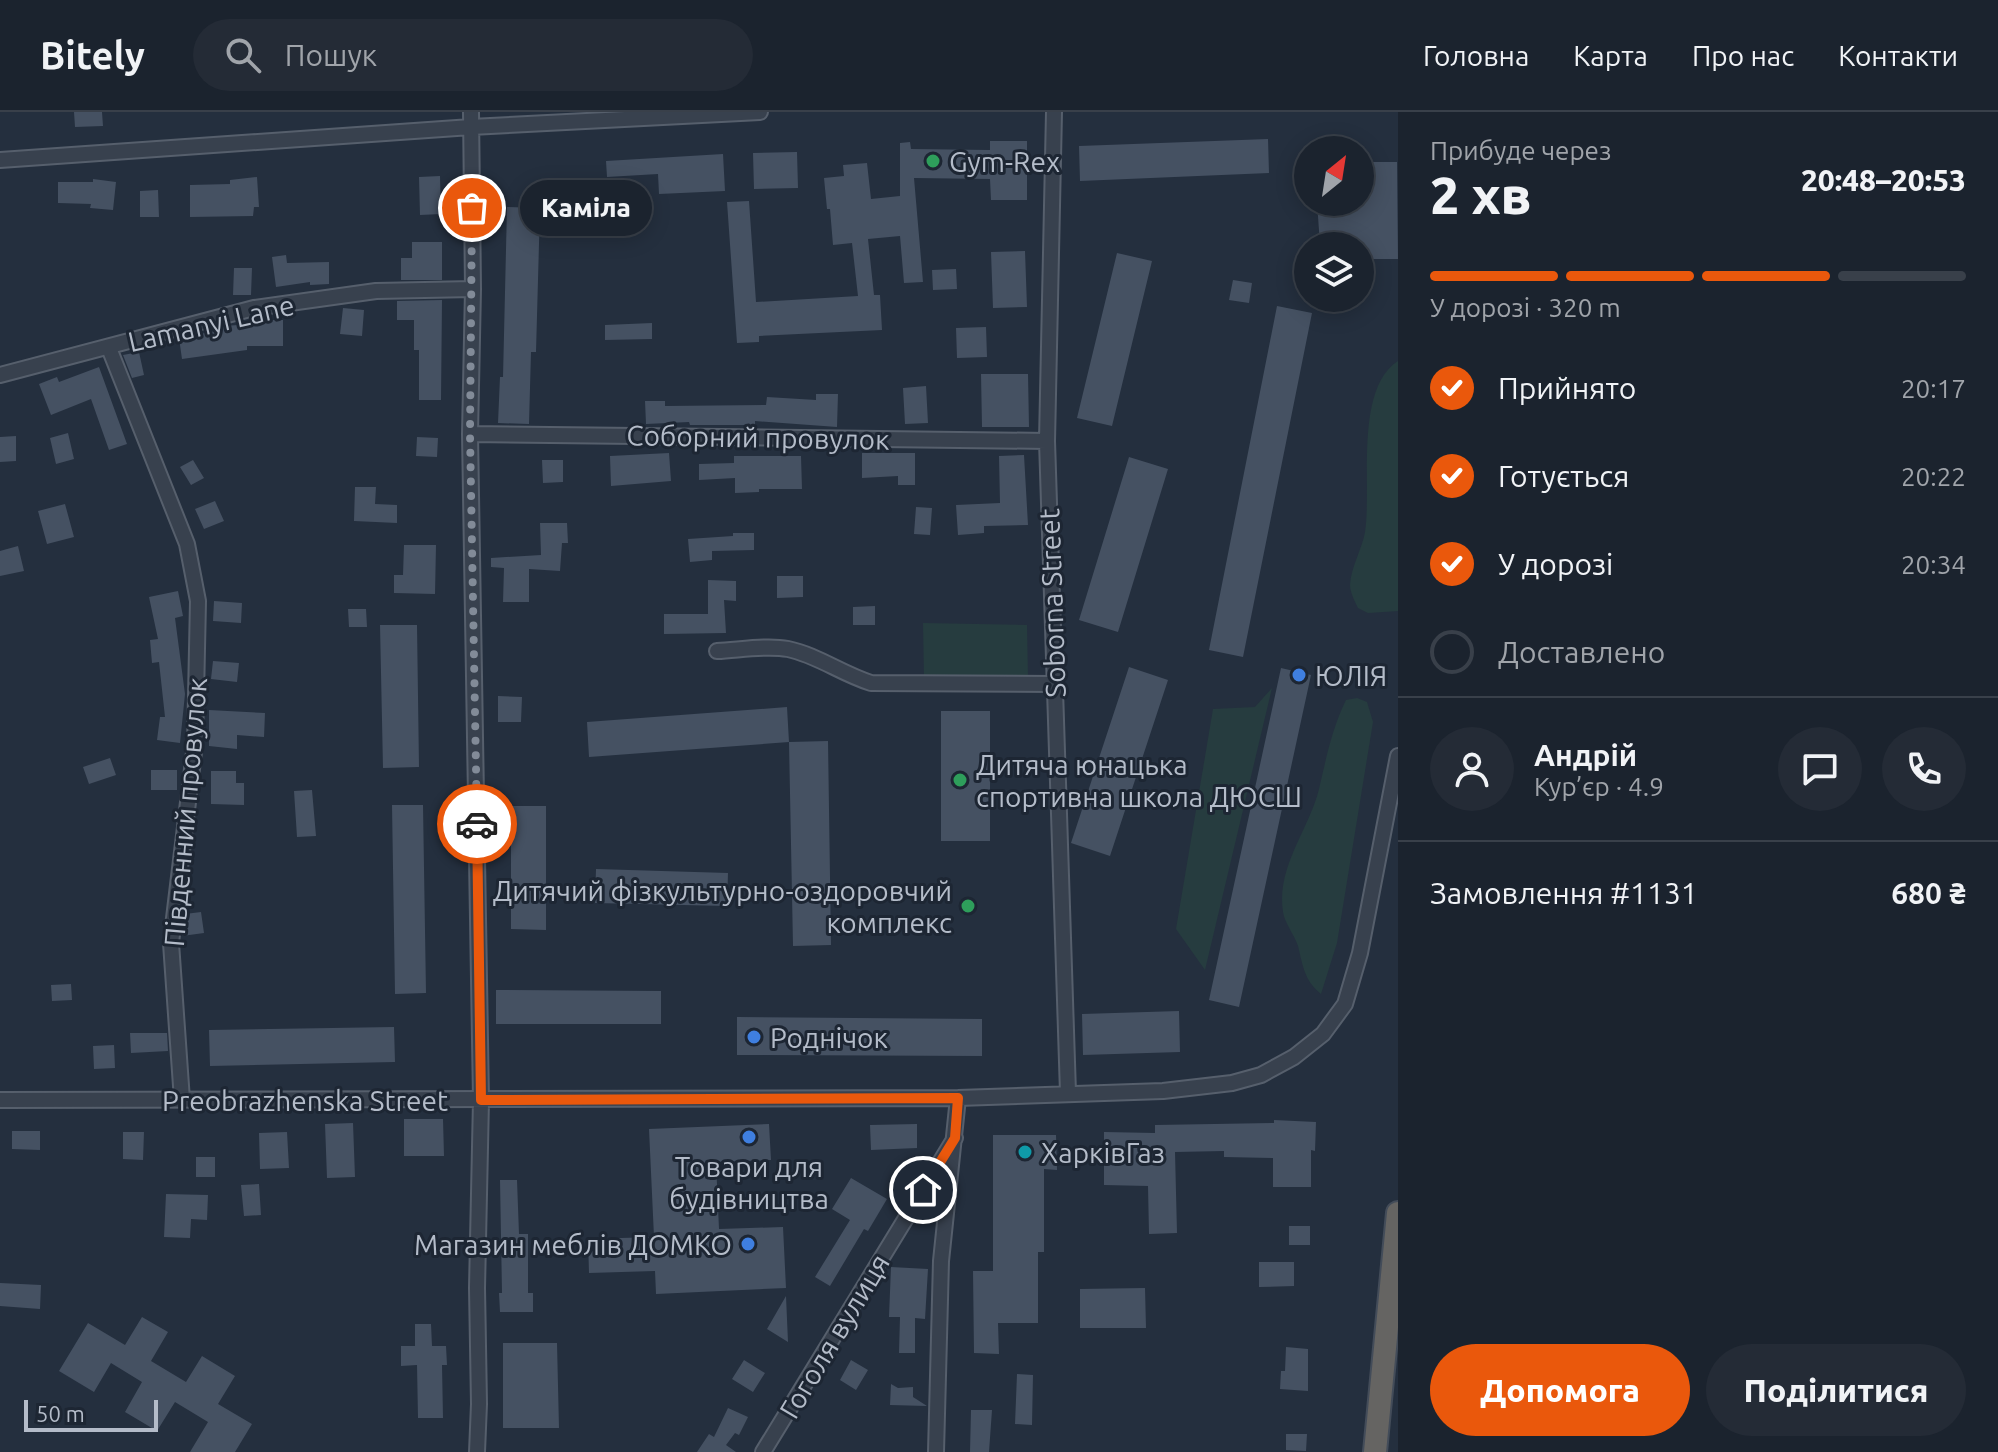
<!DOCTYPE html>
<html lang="uk">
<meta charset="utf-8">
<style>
:root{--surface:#1b232e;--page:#242b36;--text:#f1f3f6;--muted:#a0a4aa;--line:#39404a;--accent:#ea580c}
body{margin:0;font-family:Ubuntu,sans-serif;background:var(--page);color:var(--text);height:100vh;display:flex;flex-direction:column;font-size:30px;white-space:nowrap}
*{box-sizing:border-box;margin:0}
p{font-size:26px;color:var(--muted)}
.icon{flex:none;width:44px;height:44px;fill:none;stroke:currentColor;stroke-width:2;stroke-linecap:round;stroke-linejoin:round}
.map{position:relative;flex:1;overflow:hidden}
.details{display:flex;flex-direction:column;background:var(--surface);width:600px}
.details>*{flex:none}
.needle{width:52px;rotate:30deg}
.fabs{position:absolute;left:1294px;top:24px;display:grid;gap:16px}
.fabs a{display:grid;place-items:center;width:80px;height:80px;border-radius:50%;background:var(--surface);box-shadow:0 4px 20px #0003,0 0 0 2px var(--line);font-size:40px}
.scale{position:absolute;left:24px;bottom:20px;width:134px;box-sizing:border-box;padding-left:8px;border:4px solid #b4bcc9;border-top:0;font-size:22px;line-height:28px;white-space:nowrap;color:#b4bcc9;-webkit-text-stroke:6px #1d2633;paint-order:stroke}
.pin{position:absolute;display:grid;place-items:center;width:68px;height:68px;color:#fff;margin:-34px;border:4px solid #fff;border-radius:50%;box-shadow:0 2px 8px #0007}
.courier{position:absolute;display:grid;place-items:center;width:80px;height:80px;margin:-40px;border:6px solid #ea580c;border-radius:50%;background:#fff;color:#222;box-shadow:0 2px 10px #0007}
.bubble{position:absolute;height:56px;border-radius:28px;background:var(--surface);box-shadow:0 4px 20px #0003,0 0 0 2px var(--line);font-size:26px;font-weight:800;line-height:56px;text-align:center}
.head em{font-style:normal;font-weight:800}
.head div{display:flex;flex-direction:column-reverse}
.head{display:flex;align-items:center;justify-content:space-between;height:136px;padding:0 32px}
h1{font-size:52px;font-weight:800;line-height:60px}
.bar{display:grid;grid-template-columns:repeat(4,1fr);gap:12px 8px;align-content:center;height:96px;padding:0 32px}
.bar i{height:10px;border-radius:6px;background:var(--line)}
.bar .selected{background:var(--accent)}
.bar p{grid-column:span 4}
.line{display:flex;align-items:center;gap:20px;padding:0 32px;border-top:2px solid var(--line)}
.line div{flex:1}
.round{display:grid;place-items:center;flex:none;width:84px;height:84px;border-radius:42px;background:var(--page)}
ol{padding:0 32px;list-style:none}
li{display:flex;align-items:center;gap:24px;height:88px}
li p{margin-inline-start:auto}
li .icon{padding:8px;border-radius:50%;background:var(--accent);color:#fff;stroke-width:4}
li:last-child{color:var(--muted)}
li i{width:44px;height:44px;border:4px solid var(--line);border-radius:50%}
.action{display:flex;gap:16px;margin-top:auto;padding:16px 32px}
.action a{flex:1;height:92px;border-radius:48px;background:var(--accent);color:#fff;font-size:32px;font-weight:800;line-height:92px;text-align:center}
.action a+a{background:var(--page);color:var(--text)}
header{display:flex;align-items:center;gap:48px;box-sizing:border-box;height:112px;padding:0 40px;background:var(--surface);border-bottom:2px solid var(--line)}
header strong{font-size:38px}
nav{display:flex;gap:44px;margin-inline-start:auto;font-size:28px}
.search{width:560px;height:72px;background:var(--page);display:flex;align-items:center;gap:20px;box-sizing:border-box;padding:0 28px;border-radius:44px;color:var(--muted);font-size:30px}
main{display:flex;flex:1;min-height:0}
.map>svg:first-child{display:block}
.green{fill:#263c3f}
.building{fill:#455162}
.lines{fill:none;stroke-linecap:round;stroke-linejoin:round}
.minor-casing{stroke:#565f6c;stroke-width:18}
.trunk-casing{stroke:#434c59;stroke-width:26}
.minor{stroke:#38414e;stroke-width:14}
.trunk{stroke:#656462;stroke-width:22}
.done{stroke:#828b98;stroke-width:8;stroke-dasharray:0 14.4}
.route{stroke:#ea580c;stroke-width:10}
.leisure-dot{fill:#2e9e5b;stroke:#1d2633;stroke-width:3}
.shop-dot{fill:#3f7fe0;stroke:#1d2633;stroke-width:3}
.culture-dot{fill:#0f9aa8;stroke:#1d2633;stroke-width:3}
.labels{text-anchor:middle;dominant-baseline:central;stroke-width:6;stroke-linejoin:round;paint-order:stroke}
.poi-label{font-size:28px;fill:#b4bcc9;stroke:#1d2633;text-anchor:start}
.street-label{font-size:28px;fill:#b4bcc9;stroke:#1d2633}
</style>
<header>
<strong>Bitely</strong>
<div class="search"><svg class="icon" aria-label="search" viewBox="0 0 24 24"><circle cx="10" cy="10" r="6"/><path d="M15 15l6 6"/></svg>Пошук</div>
<nav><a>Головна</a><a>Карта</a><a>Про нас</a><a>Контакти</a></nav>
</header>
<main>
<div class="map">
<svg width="1398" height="1340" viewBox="0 0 1398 1340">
<rect width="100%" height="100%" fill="#242f3e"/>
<!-- green -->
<path class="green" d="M1398 249V499L1368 501 1358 496C1355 490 1350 480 1350 473 1351 455 1362 437 1365 420 1372 375 1354 277 1398 249Z
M923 511 1027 513 1028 565 924 567Z
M1272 576 1205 858 1176 817 1213 597 1255 595Z
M1357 586 1367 590 1373 610 1337 831 1321 882C1304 868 1303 854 1298 834 1294 822 1285 812 1283 800 1276 755 1309 718 1319 677 1326 647 1332 616 1346 588Z"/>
<!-- building -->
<path class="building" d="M74 0H102L103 14 75 15Z
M1268 27 1269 61 1080 69 1079 34Z
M990 29H1027V88H991L990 67 914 66 923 170 904 171 900 124 868 127 874 183H880L882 218 759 224V230L737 231 727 90 749 89 756 190 858 184 852 131 833 133 830 97H827L824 66 844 64 843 53 867 51 871 87 900 84V31L910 30 911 37 990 38Z
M797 40 798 76 754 77 753 41Z
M723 42 725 79 659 82 658 62 607 65 606 49Z
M1360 50H1397L1398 147H1360V134H1351V129L1320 133 1317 90H1360Z
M440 64 441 102 420 103 419 65Z
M257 65 259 95H254L253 104 190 105V73L230 72V68Z
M93 67 116 70 113 98 90 96 91 92 58 91V70H93Z
M158 78 159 105H140V79Z
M507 95 540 96 536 240H531L529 312 498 311 500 265H503Z
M412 130H442V168H401V146H412Z
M1025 139 1027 195 993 196 991 140Z
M1117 141 1152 149 1112 314 1077 306Z
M286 143 287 151 329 150V172L310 173V170L276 175 272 145Z
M234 156H252L251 183H233Z
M956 157 957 177 933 178 932 158Z
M1233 168 1252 171 1249 191 1229 188Z
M442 188 441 288H419V238H414V208H397V189Z
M1277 194 1312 201 1243 545 1209 538Z
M343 196 364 198 362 224 340 222Z
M265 208H283V234H247V238L182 247 179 226 221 218 220 215 224 214 265 211Z
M652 211V227L605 228V213Z
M986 215 987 245 957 246 956 216Z
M139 240 144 263 132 266 123 243Z
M99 255 127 332 109 338 91 287 51 303 39 272 57 265 59 270Z
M981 262H1028L1029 315H982Z
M926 274 928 311 905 312 903 276Z
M816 282H838L837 315 755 309V313H690L689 310 646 312 645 289H665V294L766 293 767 285 816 288Z
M68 321 74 347 56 352 50 326Z
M16 324V349L0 350V325Z
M417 325 438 326 437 345 416 344Z
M669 341 671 369 611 374 610 344Z
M862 341H915V373H898V364L862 366Z
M1024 343 1028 413 984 414V421L958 423 956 393 1000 391 999 344Z
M734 344H801L802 377H759V380L735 381V366L699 368V352L734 351Z
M1129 345 1168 357 1118 520 1079 508Z
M193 348 204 366 191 373 180 355Z
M542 348H563V370L543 371Z
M355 375H376L375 392 397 393V411L354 409Z
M215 389 224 409 204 417 195 397Z
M65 392 74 425 47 432 38 399Z
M916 395 932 396 930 423 914 422Z
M540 411H567L568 431H562L560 459 529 457V490H503L504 456 491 455V446L541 443Z
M733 421H754V438L712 439V448L690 450 688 427 733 424Z
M404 433H436L435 482 394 481V463H403Z
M18 434 24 459 0 464V439Z
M777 464H803V485L777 486Z
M708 468 736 469V489L724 488 726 521 664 522V502H708Z
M178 479 183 504 175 506 185 582 180 631 157 628 160 605H165L159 550 152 551 150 528 158 527 149 485Z
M214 489 242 491 241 511 213 509Z
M875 494V513H853V495Z
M348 497H366L367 515H349Z
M380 513H417L419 655 383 656Z
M213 549 239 551 237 570 211 567Z
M1129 555 1168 568 1110 744 1071 731Z
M1281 556 1311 563 1239 895 1209 888Z
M498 584 522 585 521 610H498Z
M787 595 789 630 589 645 587 610Z
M209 598 265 601 264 625 237 623V637L209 634Z
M941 599H990V729H941Z
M828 629 831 833 793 834 789 630Z
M110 646 116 663 89 672 83 655Z
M151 658H177V678H151Z
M211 659H236V671H244V693L211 692Z
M312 678 316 724 297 725 294 679Z
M392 693H423L426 881 395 882Z
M511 694H546V818L511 817Z
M596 757 728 761 727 794 595 791Z
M201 800 204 821 182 824 185 802Z
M71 872 72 888 52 889 51 873Z
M496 878 661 879V912H496Z
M1179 899 1180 940 1083 943 1082 902Z
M737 905 982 907V944L737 943Z
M394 915 395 950 210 954 209 918Z
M130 921H167L168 939 131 941Z
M114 933 115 956 94 957 93 934Z
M404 1007H443L444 1044H404Z
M1274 1008 1316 1010 1315 1039 1311 1038V1075H1273V1046L1224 1045V1039L1175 1040 1177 1121 1149 1122 1148 1074 1104 1073V1020L1155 1021V1013L1274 1011Z
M353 1011 355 1065 327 1066 325 1012Z
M769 1012 771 1048 716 1050 719 1117 783 1115 786 1176 656 1182 655 1159 589 1161 588 1127 654 1125 649 1017Z
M917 1012V1036L871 1038 870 1013Z
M12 1019H40V1038L12 1037Z
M123 1020H144L143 1048 123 1047Z
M287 1020 289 1056 260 1057 259 1021Z
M993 1023H1056L1057 1058 1044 1057V1140H1038V1211H998L999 1242 974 1241 973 1159H993Z
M196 1045H215V1065H196Z
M851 1066 887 1087 868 1119 864 1117 830 1174 815 1165 850 1108 832 1097Z
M500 1068H517L519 1122H528V1181H533V1200H500L499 1181H502Z
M259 1072 261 1103 244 1104 241 1073Z
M166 1082 208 1083 207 1108 191 1107 190 1126 164 1125Z
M1289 1114H1310V1133H1289Z
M1259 1150H1294V1174L1259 1175Z
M891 1155 928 1157 925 1207 915 1206V1241H899L900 1205H889Z
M0 1171 41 1173 40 1197 0 1194Z
M1145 1176 1146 1216H1080V1177Z
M786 1184 788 1230 767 1217Z
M142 1205 168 1220 151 1249 186 1270 202 1244 235 1264 218 1292 252 1312 235 1340H190L208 1310 175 1290 157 1319 125 1300 142 1270 111 1251 94 1280 59 1259 88 1211 125 1233Z
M415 1212H431L432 1234H446L447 1253H442L443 1306H418L417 1253 401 1254V1234H415Z
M503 1231H557L559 1316H503Z
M1286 1235 1308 1237V1279L1280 1277 1281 1259H1285Z
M744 1248 765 1261 753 1280 732 1267Z
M851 1248 868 1258 856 1278 840 1268Z
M1017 1262 1033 1263 1032 1313 1015 1312Z
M891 1272 898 1276 913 1275V1285L927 1294 890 1293Z
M728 1296 748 1305 739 1323 735 1321 726 1333 736 1340H697L709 1322 714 1325Z
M971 1298H992L989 1340H970Z
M1286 1322H1307L1306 1339 1286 1338Z"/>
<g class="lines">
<!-- minor casing -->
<g class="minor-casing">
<path id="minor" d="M471 0 473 177 470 322 481 988 477 1176 479 1292 477 1340
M1054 0 1047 329 1068 981
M0 48 471 15 760 0
M109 236 187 432 198 489 195 632 171 831 182 988
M0 263 254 196 376 179 473 177
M470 322 1047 329
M717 539C739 538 767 533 788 537 817 543 842 562 871 571L1054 572
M0 988 958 986 1163 979 1232 971 1261 963 1294 945 1323 922 1345 892 1360 841 1398 644
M763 1340 955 1026
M936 1340 941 1149 958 986"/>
</g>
<!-- trunk casing -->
<g class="trunk-casing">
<path id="trunk" d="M1375 1340 1398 1101"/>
</g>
<!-- minor -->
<use href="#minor" class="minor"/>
<!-- trunk -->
<use href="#trunk" class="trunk"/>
</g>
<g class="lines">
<!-- done -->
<path class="done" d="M472 96 470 322 477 712"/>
<!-- route -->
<path class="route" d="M477 712 481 988 958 986 955 1026 923 1078"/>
</g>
<!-- markers -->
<g class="leisure-dot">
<circle cx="933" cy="49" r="8"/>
<circle cx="960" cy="668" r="8"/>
<circle cx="968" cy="794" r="8"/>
</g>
<g class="shop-dot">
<circle cx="1299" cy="563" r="8"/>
<circle cx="754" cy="925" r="8"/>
<circle cx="749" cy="1025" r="8"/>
<circle cx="748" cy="1132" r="8"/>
</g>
<circle class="culture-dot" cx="1025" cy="1040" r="8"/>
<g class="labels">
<!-- poi labels -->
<g class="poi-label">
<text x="949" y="49">Gym-Rex</text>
<text x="1315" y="563">ЮЛІЯ</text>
<text x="976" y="652">Дитяча юнацька<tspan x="976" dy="32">спортивна школа ДЮСШ</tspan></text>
<text x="952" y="778" text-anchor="end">Дитячий фізкультурно-оздоровчий<tspan x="952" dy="32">комплекс</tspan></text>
<text x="770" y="925">Роднічок</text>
<text x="1041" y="1040">ХарківГаз</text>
<text x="749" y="1054" text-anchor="middle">Товари для<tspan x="749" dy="32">будівництва</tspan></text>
<text x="732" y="1132" text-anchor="end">Магазин меблів ДОМКО</text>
</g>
<!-- street labels -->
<g class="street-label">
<text transform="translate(211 211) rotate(-13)">Lamanyi Lane</text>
<text transform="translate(758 325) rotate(1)">Соборний провулок</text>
<text transform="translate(1052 491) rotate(-92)">Soborna Street</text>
<text transform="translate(185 700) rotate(-85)">Південний провулок</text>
<text x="305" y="988">Preobrazhenska Street</text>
<text transform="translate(834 1224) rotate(-59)">Гоголя вулиця</text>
</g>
</g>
</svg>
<div class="fabs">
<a><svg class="needle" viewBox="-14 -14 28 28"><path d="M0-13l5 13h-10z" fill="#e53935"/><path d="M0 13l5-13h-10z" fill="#a0a4aa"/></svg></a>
<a><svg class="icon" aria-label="layers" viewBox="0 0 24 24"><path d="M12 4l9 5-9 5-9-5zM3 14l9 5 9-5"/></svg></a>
</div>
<div class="scale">50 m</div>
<div class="pin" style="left:472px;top:96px;background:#ea580c"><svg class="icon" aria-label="bag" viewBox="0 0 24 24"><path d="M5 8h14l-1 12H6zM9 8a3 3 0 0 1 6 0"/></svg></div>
<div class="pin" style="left:923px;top:1078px;background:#1f2937"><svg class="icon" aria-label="home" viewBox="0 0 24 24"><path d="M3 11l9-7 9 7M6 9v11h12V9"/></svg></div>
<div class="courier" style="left:477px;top:712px"><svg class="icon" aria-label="car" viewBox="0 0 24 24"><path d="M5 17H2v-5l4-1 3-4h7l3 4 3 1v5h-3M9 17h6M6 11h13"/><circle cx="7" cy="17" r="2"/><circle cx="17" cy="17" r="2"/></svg></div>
<div class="bubble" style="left:520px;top:68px;width:132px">Каміла</div>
</div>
<section class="details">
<div class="head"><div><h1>2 хв</h1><p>Прибуде через</p></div><em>20:48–20:53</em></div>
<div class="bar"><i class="selected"></i><i class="selected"></i><i class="selected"></i><i></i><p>У дорозі · 320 m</p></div>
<ol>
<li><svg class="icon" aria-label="check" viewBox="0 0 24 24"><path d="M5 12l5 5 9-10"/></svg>Прийнято<p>20:17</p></li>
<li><svg class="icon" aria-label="check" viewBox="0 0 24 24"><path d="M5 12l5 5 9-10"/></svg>Готується<p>20:22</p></li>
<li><svg class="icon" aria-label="check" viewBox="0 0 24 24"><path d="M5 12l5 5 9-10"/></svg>У дорозі<p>20:34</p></li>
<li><i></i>Доставлено</li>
</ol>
<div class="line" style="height:144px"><a class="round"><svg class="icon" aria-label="person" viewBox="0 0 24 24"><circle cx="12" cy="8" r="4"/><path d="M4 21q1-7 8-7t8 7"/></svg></a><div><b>Андрій</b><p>Кур’єр · 4.9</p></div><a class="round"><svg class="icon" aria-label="chat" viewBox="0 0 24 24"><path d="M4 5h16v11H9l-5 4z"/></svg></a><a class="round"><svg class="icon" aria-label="phone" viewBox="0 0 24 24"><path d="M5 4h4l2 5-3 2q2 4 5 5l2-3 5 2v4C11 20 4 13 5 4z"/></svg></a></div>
<div class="line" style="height:104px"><div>Замовлення #1131</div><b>680 ₴</b></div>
<div class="action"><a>Допомога</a><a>Поділитися</a></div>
</section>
</main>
